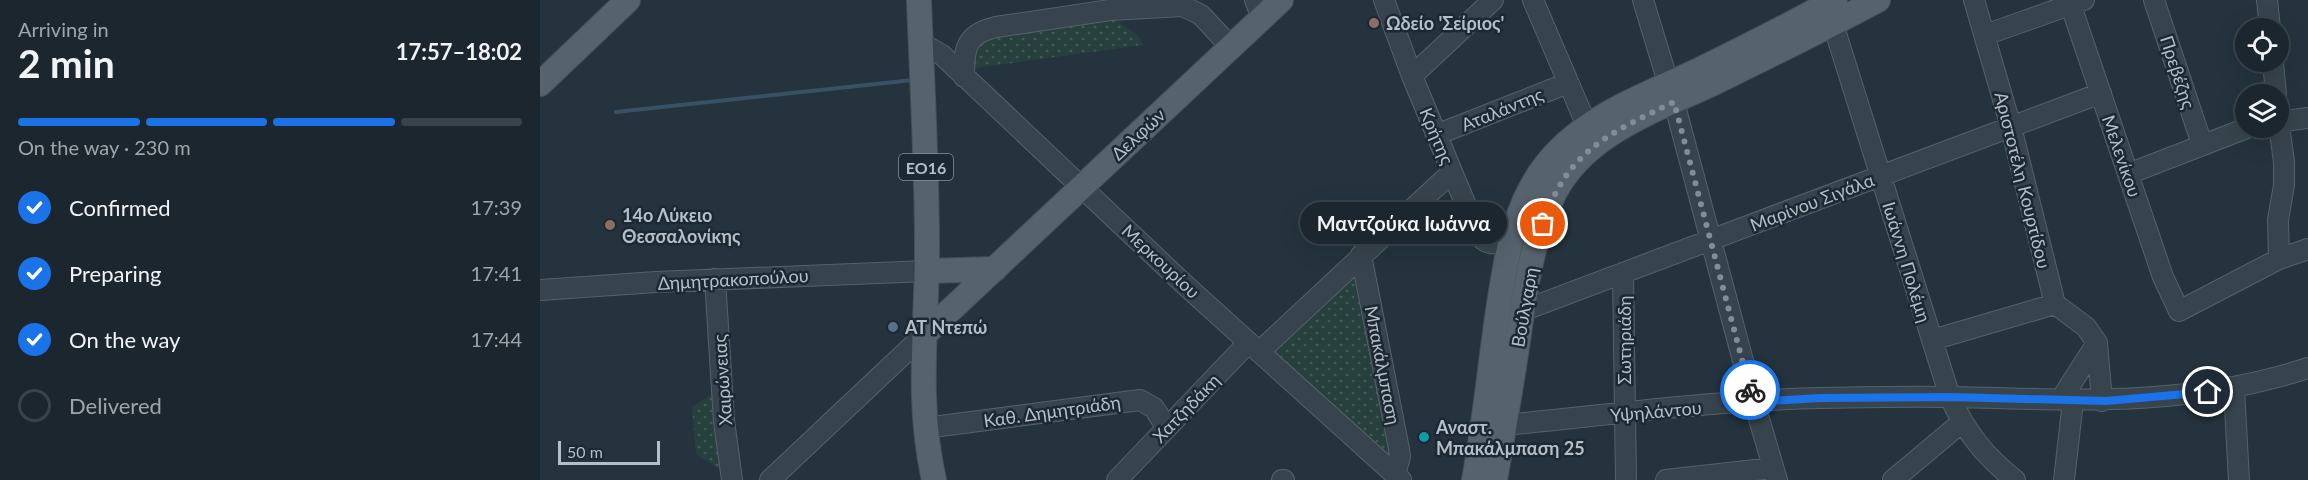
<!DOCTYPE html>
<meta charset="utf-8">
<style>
:root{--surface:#1b262e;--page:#242e36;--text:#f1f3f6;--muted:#a0a5aa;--line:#39434a;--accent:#1a73e8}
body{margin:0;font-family:Lato,sans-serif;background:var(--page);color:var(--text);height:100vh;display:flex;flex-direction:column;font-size:22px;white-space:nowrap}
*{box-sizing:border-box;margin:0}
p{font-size:20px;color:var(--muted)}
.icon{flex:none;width:33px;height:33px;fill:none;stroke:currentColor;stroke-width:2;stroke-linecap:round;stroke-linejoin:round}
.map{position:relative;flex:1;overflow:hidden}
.side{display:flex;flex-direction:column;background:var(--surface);width:540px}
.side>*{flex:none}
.controls{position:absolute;left:1695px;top:18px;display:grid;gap:12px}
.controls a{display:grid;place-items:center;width:54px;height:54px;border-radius:50%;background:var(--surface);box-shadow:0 6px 24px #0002,0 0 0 2px var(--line);font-size:30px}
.scale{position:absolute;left:18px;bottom:15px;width:102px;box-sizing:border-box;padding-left:6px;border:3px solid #b4bfc8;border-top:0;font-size:16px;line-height:21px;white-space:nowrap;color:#b4bfc8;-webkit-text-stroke:4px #1d2932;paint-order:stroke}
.pin{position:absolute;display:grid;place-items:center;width:51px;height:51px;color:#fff;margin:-26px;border:3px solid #fff;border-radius:50%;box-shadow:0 2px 6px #0007}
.courier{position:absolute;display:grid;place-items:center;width:60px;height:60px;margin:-30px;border:4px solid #1a73e8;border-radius:50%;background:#fff;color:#222;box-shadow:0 2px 8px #0007}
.bubble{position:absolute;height:42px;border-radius:21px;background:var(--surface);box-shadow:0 6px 24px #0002,0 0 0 2px var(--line);font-size:20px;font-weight:700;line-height:42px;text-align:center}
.overview em{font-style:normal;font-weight:700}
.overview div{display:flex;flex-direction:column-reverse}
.overview{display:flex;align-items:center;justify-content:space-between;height:102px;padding:0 18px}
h1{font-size:39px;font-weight:700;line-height:45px}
.bar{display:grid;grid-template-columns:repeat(4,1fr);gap:9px 6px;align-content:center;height:72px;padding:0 18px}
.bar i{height:8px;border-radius:4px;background:var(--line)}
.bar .active{background:var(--accent)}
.bar p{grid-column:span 4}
ol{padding:0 18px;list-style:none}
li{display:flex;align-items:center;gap:18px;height:66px}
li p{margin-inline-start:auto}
li .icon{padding:6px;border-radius:50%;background:var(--accent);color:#fff;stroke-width:4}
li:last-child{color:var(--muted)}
li i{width:33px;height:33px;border:3px solid var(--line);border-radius:50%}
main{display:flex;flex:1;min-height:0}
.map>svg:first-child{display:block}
.green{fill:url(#green-dots)}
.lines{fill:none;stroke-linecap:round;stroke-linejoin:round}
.stream{stroke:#385164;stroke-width:4}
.minor-casing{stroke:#56626b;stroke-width:22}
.major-casing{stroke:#445059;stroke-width:26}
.minor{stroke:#38444d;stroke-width:20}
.major{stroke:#56636d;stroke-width:24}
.done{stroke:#828e97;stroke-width:6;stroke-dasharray:0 10.8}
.route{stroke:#1a73e8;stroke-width:8}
.education-dot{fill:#8d6e63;stroke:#1d2932;stroke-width:2}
.service-dot{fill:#5c6f8a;stroke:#1d2932;stroke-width:2}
.culture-dot{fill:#0f9aa8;stroke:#1d2932;stroke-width:2}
.labels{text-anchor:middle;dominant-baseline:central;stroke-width:5;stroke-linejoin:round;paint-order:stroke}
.shield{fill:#1d2932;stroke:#87929b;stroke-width:1.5}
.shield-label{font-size:16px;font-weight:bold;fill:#b4bfc8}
.poi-label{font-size:18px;font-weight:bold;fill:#b4bfc8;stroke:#1d2932;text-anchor:start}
.street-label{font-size:18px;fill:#b4bfc8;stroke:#1d2932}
</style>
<main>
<section class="side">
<div class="overview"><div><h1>2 min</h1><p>Arriving in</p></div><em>17:57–18:02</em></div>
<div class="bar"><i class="active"></i><i class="active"></i><i class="active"></i><i></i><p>On the way · 230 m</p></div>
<ol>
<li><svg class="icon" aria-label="check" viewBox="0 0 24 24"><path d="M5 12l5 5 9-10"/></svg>Confirmed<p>17:39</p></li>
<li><svg class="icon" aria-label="check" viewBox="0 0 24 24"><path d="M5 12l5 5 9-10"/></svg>Preparing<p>17:41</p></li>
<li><svg class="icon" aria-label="check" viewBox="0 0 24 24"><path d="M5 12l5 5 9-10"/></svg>On the way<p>17:44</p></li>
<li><i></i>Delivered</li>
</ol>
</section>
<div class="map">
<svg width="1768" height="480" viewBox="0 0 1768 480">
<defs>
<pattern id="green-dots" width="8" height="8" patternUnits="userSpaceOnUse" patternTransform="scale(1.5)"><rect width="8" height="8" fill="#27403e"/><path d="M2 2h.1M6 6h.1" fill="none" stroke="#445a58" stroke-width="1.8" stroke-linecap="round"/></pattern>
</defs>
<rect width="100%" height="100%" fill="#24333d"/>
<!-- green -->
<path class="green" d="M573 18 597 35 603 45 429 69 437 39Z
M821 255 857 467 719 352Z
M172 394 181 470 156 454 152 407Z"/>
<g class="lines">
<!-- stream -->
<path class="stream" d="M76 112 373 80"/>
<!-- minor casing -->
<g class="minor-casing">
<path id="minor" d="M715 0 722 18
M844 0 872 76 938 234C948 248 960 244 973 237
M993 0 1047 126
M1103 0 1134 102 1214 402 1237 480
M1434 0 1471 127 1515 304 1546 327 1557 343 1562 401
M1529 0 1623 277 1639 311 1739 259 1768 249
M1614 0 1662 144
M1727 0 1730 28
M1293 24 1410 397C1426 433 1445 456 1475 480
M1445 35 1544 0
M381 43 402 55 644 284 861 480
M1733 62 1736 94
M872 76 953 0
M424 77C424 49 425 34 456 27L570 10 643 6 661 15 691 47
M1738 118 1744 162V185L1738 220 1739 259
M1738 122 1768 118
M896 135 1028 83
M1588 174 1707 128
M821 255 859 449 860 457 855 474
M1083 273 1086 480
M175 279 184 421 192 480
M0 290 116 282 387 271
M982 311 1561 93
M1392 340 1515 304
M719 352 912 172
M1694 389 1699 480
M965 425C1069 415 1177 400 1281 398 1325 397 1369 396 1413 397 1536 400 1649 407 1768 368
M385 428 600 400 614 408 627 428
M230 480 385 334
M577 480 708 343
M742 480H744
M1126 480 1233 468
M1353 480 1421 423
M1524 480 1533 401 1525 393 1557 343"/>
</g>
<!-- major casing -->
<g class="major-casing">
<path id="major" d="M379 0C382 82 387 165 387 247 387 327 376 401 394 480
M0 84 88 0
M387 271 455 269
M385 334 741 0
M934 480C945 422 950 363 959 304 965 265 972 221 992 186 1026 122 1100 98 1161 69 1206 47 1251 24 1295 0
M955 480C963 434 971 388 978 341 985 292 992 237 1015 192 1048 130 1121 109 1180 80 1233 54 1286 28 1338 0"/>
</g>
<!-- minor -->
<use href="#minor" class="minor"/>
<!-- major -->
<use href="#major" class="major"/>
</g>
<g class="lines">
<!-- done -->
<path class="done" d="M1003 224C1026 151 1070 133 1134 102L1210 390"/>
<!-- route -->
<path class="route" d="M1210 390 1214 402 1280 398 1410 397 1566 401 1668 392"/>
</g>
<!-- markers -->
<g class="education-dot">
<circle cx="834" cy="23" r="6"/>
<circle cx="70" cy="225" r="6"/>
</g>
<circle class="service-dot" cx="353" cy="327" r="6"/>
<circle class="culture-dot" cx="884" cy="437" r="6"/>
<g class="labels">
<!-- shield labels -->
<rect class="shield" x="359" y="154" width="54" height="26" rx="4.5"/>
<g class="shield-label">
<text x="386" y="167">ΕΟ16</text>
</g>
<!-- poi labels -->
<g class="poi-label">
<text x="846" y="23">Ωδείο 'Σείριος'</text>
<text x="82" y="215">14ο Λύκειο<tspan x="82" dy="21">Θεσσαλονίκης</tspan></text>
<text x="365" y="327">ΑΤ Ντεπώ</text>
<text x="896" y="427">Αναστ.<tspan x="896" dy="21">Μπακάλμπαση 25</tspan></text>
</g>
<!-- street labels -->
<g class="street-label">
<text transform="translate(1638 72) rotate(72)">Πρεβέζης</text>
<text transform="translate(962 109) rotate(-22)">Αταλάντης</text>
<text transform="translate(598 134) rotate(-43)">Δελφών</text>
<text transform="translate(897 136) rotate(67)">Κρήτης</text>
<text transform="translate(1582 156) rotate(71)">Μελενίκου</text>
<text transform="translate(1483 180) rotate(76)">Αριστοτέλη Κουρτίδου</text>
<text transform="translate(1272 202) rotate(-21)">Μαρίνου Σιγάλα</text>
<text transform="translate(621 261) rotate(43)">Μερκουρίου</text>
<text transform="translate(1367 262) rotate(73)">Ιωάννη Πολέμη</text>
<text transform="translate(193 279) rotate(-3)">Δημητρακοπούλου</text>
<text transform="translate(984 307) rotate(-80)">Βούλγαρη</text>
<text transform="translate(1084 340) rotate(-90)">Σωτηριάδη</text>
<text transform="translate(843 365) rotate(79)">Μπακάλμπαση</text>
<text transform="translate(182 380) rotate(-94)">Χαιρώνειας</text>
<text transform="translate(646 408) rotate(-46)">Χατζηδάκη</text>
<text transform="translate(512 411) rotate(-8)">Καθ. Δημητριάδη</text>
<text transform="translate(1116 411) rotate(-5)">Υψηλάντου</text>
</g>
</g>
</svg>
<div class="controls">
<a><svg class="icon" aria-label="locate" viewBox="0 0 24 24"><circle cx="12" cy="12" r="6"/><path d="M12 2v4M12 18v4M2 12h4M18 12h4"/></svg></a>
<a><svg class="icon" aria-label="layers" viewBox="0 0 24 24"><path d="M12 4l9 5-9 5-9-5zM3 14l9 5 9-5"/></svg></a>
</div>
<div class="scale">50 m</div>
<div class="pin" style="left:1003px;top:224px;background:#ea580c"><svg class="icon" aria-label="bag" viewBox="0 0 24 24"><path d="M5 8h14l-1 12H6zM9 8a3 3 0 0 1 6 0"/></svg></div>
<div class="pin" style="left:1668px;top:392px;background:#1f2937"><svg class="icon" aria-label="home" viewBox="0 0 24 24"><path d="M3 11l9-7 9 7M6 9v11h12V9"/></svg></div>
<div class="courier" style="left:1210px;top:390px"><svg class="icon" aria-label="bike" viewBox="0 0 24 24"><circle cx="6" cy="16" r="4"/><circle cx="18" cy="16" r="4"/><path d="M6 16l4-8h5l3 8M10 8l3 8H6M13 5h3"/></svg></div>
<div class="bubble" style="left:760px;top:202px;width:207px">Μαντζούκα Ιωάννα</div>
</div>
</main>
